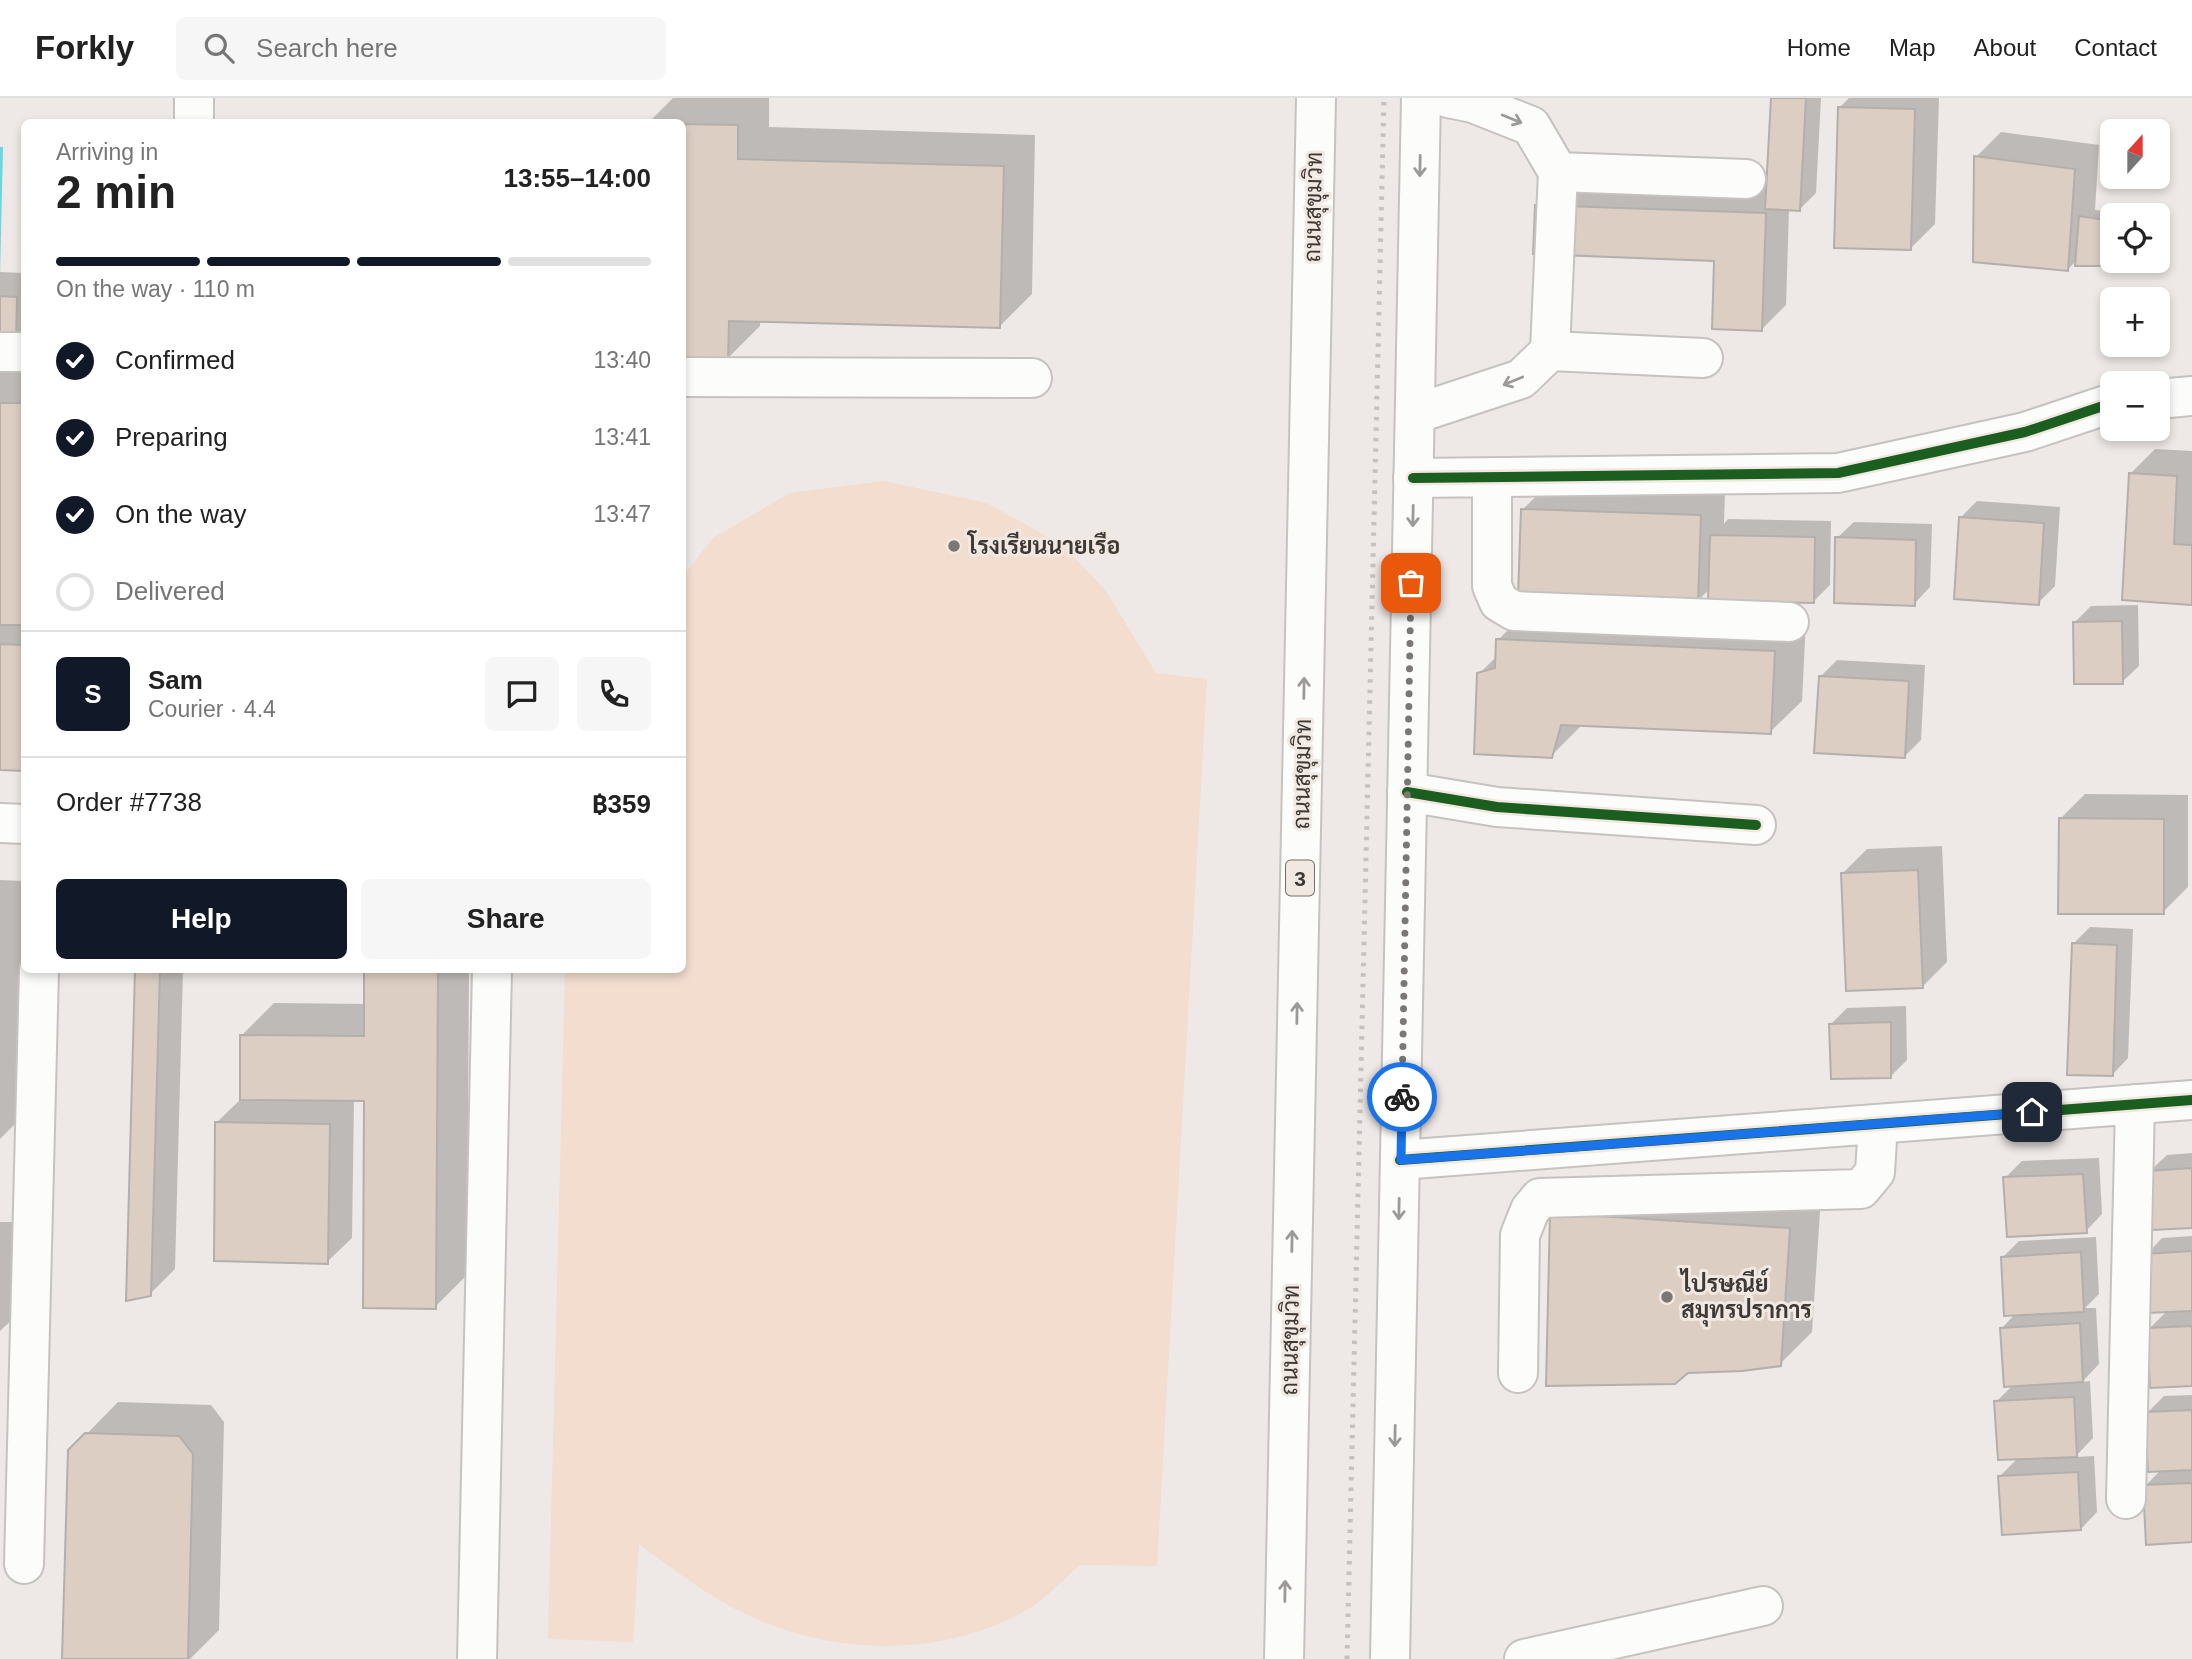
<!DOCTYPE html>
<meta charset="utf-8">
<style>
:root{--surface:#fff;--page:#f6f6f6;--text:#222;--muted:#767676;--line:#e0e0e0;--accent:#111827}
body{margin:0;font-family:Helvetica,Sarabun,sans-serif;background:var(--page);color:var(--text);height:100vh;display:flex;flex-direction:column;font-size:26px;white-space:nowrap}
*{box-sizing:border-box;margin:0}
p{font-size:23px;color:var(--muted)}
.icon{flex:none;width:38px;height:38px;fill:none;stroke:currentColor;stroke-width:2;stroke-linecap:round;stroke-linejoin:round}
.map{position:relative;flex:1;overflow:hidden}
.details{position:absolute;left:21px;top:21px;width:665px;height:854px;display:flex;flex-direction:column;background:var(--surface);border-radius:10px;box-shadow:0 4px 10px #0003}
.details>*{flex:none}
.needle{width:46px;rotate:21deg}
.buttons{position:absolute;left:2100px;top:21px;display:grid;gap:14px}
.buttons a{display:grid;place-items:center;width:70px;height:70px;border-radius:10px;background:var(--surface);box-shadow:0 4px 10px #0003;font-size:35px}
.pin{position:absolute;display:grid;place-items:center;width:60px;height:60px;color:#fff;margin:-30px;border-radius:14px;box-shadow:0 4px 10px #0006}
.courier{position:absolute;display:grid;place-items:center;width:70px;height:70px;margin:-35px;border:5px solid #1a73e8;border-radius:50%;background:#fff;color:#222;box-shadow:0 2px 9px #0007}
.overview em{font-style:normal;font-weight:600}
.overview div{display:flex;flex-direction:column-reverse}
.overview{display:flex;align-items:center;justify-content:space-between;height:119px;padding:0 35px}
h1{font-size:46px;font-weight:600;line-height:52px}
.bar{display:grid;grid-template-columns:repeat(4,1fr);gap:10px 7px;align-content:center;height:84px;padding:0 35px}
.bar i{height:9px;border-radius:5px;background:var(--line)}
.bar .active{background:var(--accent)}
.bar p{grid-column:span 4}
.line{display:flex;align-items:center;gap:18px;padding:0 35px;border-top:2px solid var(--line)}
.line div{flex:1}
.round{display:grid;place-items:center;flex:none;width:74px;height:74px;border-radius:10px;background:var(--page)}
ol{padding:0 35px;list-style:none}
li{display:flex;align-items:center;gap:21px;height:77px}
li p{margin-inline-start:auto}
li .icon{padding:7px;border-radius:50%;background:var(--accent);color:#fff;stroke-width:4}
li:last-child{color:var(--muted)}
li i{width:38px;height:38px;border:4px solid var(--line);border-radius:50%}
.cta{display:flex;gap:14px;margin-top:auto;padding:14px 35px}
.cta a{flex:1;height:80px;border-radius:10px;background:var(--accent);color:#fff;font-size:28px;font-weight:600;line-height:80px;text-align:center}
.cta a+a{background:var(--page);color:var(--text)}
header{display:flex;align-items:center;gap:42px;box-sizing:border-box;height:98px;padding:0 35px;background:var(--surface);border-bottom:2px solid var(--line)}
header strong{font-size:33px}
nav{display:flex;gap:38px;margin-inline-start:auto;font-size:24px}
.search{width:490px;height:63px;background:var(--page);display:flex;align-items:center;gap:18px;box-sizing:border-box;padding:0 24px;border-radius:10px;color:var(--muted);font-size:26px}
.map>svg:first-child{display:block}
.green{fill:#f2ddcf}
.water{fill:#6ad6e2}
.shadow{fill:#0003}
.building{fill:#ddcec3;stroke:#b2afac;stroke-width:2}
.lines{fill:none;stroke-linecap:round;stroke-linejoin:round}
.minor-casing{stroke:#c6c2c0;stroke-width:42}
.highway-casing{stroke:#c6c2c0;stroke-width:42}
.minor{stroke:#fcfcfb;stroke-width:38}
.highway{stroke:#fcfcfb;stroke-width:38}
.rail{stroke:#c3c1c1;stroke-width:5;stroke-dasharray:3.5 7;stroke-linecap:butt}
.cycleway-casing{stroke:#f2e8e2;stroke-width:15}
.cycleway{stroke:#1b5e20;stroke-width:10}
.oneway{stroke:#9c9a99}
.done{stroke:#7b7774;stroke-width:7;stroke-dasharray:0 12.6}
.route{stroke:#1a73e8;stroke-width:9}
.poi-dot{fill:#7b7774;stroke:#f2e8e2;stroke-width:2.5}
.labels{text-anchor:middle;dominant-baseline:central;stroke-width:6;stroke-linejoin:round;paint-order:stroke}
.shield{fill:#f2e8e2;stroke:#736e6a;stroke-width:2}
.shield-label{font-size:21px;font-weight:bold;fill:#3d3937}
.street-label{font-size:23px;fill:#3d3937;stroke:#f2e8e2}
.poi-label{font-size:23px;font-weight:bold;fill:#3d3937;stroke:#f2e8e2;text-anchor:start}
</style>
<header>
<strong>Forkly</strong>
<div class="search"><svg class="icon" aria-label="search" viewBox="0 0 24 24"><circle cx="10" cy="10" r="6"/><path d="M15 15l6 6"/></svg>Search here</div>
<nav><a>Home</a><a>Map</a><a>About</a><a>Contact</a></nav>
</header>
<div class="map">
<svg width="2192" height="1561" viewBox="0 0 2192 1561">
<rect width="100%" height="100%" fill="#eee9e6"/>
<!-- green -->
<path class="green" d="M884 383 987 405 1064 448 1106 493 1156 575 1207 581 1157 1468 1080 1467C1064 1481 1049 1497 1032 1509 945 1561 832 1559 741 1514 705 1496 671 1470 639 1446L633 1544 548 1541 565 872H682L683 478 713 440 790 395Z"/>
<!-- water -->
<path class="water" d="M0 49H3L0 179Z"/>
<!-- shadow -->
<path class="shadow" d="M673 0H769V29L1035 37 1032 196 1000 228 760 222V228L728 260 682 259V24H649Z
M1773 0H1821L1816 95 1800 111H1789L1786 207 1762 231 1715 161 1535 155 1562 83 1768 90Z
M1849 0H1939L1935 126 1911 150 1840 9Z
M2001 34 2099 47 2095 112 2127 116 2112 117V163H2121L2118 167 2078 161 2067 172 1976 59Z
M0 174 24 175V235L0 244Z
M0 272 24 273V671H0Z
M2155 351 2192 353V505L2130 376Z
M1548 387 1725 393 1724 426 1728 421 1831 423 1830 487 1813 504 1711 490 1697 503 1523 411Z
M1977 403 2060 409 2055 488 2038 505 1961 419Z
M1854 424 1932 426 1930 489 1914 506 1837 440Z
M2138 507 2139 568 2122 584 2075 524 2091 508Z
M1530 510 1806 522 1802 603 1770 634 1583 626 1551 658 1479 576 1497 558 1498 542Z
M1837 562 1925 567 1921 642 1904 659 1820 579Z
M2085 696 2188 697V789L2163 814 2060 721Z
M1942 748 1947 864 1922 889 1843 775 1867 751Z
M0 782 24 783 20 1021 0 1041Z
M2090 829 2133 831 2128 960 2112 977 2073 846Z
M136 872H183L175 1171 150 1196 128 1201Z
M366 872H469L467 1177 435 1209 365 1001H354L352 1140 327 1164 217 1024 242 1000V937L274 905 366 906Z
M1906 908 1907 962 1891 978 1831 926 1847 910Z
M2192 1055V1129L2150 1073 2167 1057Z
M2099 1060 2102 1116 2086 1133 2005 1080 2022 1063Z
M1821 1099 1812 1234 1780 1266 1552 1115Z
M0 1124H15L12 1222 0 1233Z
M2192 1138V1286L2149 1231 2168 1212 2146 1157 2162 1140Z
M2096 1139 2099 1196 2085 1210H2096L2099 1266 2082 1284 2090 1283 2093 1340 2075 1359 2094 1358 2097 1414 2081 1431 2000 1378 2018 1360 1996 1304 2013 1287 2002 1230 2016 1215 2003 1159 2019 1143Z
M2192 1297V1443L2145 1388 2162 1371 2147 1315 2164 1298Z
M118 1304 211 1307 224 1324 219 1532 190 1561H64L70 1353Z"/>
<!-- building -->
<path class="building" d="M1771 0H1806L1800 113 1765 111Z
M1838 9 1915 11 1911 152 1834 150Z
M682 26 738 27V61L1004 68 1000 230 729 223 728 262 682 261Z
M1974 58 2075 71 2068 173 1973 164Z
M1535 107 1766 115 1762 233 1712 231 1714 163 1533 156Z
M2079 118 2112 123V163H2118V168H2075Z
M0 198 17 199 16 246H0Z
M0 305H24V527H0Z
M2129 375 2177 378 2174 446 2192 447V507L2122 502Z
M1521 411 1701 417 1698 505 1518 499Z
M1959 419 2044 425 2039 507 1954 501Z
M1710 437 1815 439 1814 505 1708 503Z
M1835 439 1916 442 1915 508 1834 505Z
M2122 523 2123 586H2074L2073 524Z
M1496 541 1775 553 1771 636 1561 627 1552 660 1474 656 1477 575 1495 570Z
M0 546 24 547V673L0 672Z
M1819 578 1909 583 1905 660 1814 655Z
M2059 720 2164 721V816H2058Z
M1918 772 1923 890 1846 893 1841 775Z
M2072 845 2117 847 2113 978 2067 977Z
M135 872H160L151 1198 126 1203Z
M364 872H438L436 1211 363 1210 364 1003 240 1002V937L364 938Z
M1891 924V980L1831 981 1829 926Z
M215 1024 330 1026 328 1166 214 1163Z
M2192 1070V1130L2152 1132 2148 1073Z
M2083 1076 2087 1135 2007 1139 2003 1079Z
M1550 1115 1790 1130 1781 1268 1742 1273 1688 1275 1675 1286 1546 1288Z
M2192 1153V1213L2147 1215 2144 1156Z
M2081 1154 2084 1214 2004 1218 2001 1159Z
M2080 1225 2083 1284 2004 1289 2000 1230Z
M2192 1228V1288L2150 1290 2147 1230Z
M2074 1299 2077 1359 1998 1362 1994 1303Z
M2192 1312V1372L2148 1374 2145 1314Z
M85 1335 179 1338 193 1356 188 1561H62L68 1352Z
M2078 1374 2081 1432 2002 1437 1998 1378Z
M2192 1385V1444L2146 1447 2143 1387Z"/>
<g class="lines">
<!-- minor casing -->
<g class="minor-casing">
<path id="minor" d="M194 24V0
M1558 74 1746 81
M1550 253 1703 260
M0 254H24
M682 279 1032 280
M2158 301 2192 298
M1415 316 1521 281 1550 253 1558 74 1531 28 1473 5 1448 0
M1492 379V488L1499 504 1514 513 1789 524
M1413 380 1838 375 2025 334 2112 305
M1407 694 1497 709 1756 727
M0 725 24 726
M1400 1062 2192 1002
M1518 1275 1520 1137 1530 1112 1540 1100 1861 1091 1875 1074 1878 1026
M2126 1401 2135 1006
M24 1466 39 872
M477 1561 492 872
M1524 1561 1763 1508"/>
</g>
<!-- highway casing -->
<g class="highway-casing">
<path id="highway" d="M1284 1561 1316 0
M1390 1561 1421 0"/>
</g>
<!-- minor -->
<use href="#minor" class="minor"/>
<!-- highway -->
<use href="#highway" class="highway"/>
<!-- rail -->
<path class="rail" d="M1347 1561 1384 0"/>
<!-- cycleway casing -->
<g class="cycleway-casing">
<path id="cycleway" d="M1413 380 1838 375 2025 334 2112 305
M1407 694 1497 709 1756 727
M1400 1062 2192 1002"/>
</g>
<!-- cycleway -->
<use href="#cycleway" class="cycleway"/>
</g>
<!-- one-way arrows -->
<defs><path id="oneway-shaft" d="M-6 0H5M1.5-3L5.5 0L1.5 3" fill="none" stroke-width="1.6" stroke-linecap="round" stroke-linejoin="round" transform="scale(1.75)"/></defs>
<g class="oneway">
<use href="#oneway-shaft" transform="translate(1512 21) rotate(22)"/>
<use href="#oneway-shaft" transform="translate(1420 68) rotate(91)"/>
<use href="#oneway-shaft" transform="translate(1513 283) rotate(158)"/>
<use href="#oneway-shaft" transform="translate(1413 418) rotate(91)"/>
<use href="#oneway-shaft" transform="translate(1304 590) rotate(-89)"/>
<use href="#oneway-shaft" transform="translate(1297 915) rotate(-89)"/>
<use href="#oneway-shaft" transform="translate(1399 1111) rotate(91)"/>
<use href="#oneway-shaft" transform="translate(1292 1143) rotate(-89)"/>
<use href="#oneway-shaft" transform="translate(1395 1338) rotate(91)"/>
<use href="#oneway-shaft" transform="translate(1285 1493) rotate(-89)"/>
</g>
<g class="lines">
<!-- done -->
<path class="done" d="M1402 999 1411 485"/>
<!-- route -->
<path class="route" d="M1402 999 1401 1062 2032 1014"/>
</g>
<!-- markers -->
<g class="poi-dot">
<circle cx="954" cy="448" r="7"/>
<circle cx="1667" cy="1199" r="7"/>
</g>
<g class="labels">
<!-- shield labels -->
<rect class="shield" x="1286" y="762.5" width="28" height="35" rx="5"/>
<g class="shield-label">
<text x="1300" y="780">3</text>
</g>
<!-- street labels -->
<g class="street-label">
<text transform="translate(1313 109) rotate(-89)">ถนนสุขุมวิท</text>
<text transform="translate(1302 676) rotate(-89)">ถนนสุขุมวิท</text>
<text transform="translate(1290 1242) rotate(-89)">ถนนสุขุมวิท</text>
</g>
<!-- poi labels -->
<g class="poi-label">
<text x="968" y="448">โรงเรียนนายเรือ</text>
<text x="1681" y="1186">ไปรษณีย์<tspan x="1681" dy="26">สมุทรปราการ</tspan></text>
</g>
</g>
</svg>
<div class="buttons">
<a><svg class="needle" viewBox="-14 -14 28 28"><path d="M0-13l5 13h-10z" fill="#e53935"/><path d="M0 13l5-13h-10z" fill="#767676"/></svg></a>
<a><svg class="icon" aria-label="locate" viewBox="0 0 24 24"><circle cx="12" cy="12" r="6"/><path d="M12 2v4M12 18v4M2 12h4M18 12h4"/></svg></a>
<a>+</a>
<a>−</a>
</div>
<div class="pin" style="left:1411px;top:485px;background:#ea580c"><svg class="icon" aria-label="bag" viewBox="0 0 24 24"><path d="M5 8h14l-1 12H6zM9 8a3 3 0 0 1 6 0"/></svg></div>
<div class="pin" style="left:2032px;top:1014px;background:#1f2937"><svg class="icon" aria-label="home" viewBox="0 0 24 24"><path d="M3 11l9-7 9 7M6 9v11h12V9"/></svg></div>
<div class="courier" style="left:1402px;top:999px"><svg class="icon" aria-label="bike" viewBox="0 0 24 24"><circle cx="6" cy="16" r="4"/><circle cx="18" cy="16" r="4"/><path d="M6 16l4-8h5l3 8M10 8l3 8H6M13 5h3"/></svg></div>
<section class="details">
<div class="overview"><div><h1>2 min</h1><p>Arriving in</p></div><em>13:55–14:00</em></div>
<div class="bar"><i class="active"></i><i class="active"></i><i class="active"></i><i></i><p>On the way · 110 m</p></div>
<ol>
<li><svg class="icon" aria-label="check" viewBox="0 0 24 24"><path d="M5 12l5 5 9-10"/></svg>Confirmed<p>13:40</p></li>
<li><svg class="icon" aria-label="check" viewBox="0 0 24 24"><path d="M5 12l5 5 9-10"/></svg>Preparing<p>13:41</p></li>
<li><svg class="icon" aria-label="check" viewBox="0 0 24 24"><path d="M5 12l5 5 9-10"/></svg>On the way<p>13:47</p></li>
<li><i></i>Delivered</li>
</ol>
<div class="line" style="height:126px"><b class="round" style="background:var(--accent);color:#fff">S</b><div><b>Sam</b><p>Courier · 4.4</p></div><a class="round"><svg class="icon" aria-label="chat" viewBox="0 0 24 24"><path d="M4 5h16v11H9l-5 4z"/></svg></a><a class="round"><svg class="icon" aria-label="phone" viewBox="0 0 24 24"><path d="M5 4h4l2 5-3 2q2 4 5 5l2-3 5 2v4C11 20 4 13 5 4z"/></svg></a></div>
<div class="line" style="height:91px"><div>Order #7738</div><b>฿359</b></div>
<div class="cta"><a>Help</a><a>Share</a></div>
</section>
</div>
